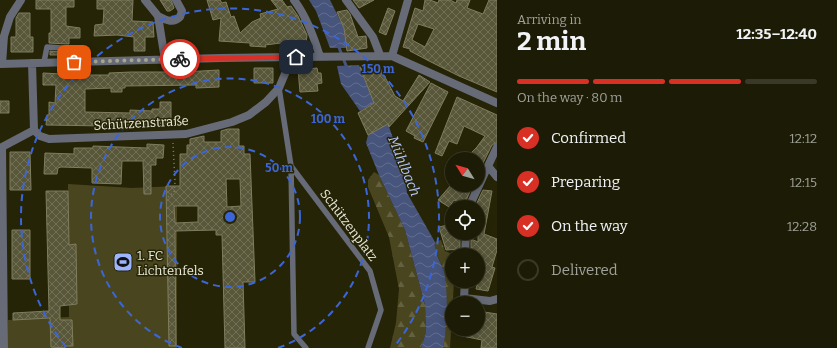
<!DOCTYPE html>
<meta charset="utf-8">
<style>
:root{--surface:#1c1b05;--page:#292813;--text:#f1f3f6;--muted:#a0a19a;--line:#3a3927;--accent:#d93025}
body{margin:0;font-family:Bitter,serif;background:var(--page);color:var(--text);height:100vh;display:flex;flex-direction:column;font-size:15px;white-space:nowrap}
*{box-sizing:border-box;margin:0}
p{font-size:13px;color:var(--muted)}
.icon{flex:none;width:22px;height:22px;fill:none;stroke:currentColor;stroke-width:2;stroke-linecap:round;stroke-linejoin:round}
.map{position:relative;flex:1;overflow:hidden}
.drawer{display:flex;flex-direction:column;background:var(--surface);width:340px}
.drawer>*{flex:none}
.needle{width:26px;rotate:307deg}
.buttons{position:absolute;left:445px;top:152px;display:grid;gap:8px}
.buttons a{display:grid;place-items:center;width:40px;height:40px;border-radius:50%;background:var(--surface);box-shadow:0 2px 10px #0003,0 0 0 1px var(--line);font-size:20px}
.pin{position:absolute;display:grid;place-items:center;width:34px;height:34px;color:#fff;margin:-17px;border-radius:8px;box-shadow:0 2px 6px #0006}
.courier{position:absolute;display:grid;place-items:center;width:40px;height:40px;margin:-20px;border:3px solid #d93025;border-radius:50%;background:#fff;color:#222;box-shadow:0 1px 5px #0007}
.summary em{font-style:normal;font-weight:700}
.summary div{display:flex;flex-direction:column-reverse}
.summary{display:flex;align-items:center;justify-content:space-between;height:68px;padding:0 20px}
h1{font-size:26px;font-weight:700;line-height:30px}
.bar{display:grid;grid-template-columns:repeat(4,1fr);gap:6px 4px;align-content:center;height:48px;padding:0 20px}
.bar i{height:5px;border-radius:3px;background:var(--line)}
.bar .on{background:var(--accent)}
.bar p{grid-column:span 4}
ol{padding:0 20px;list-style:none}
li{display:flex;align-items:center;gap:12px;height:44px}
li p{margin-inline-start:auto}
li .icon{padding:4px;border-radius:50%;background:var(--accent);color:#fff;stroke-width:4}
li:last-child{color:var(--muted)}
li i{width:22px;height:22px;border:2px solid var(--line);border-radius:50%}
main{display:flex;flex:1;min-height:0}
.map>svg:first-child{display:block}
.forest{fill:url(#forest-firs)}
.park{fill:#49461f}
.water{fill:url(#water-waves)}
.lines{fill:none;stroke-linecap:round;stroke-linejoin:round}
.stream{stroke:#47547c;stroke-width:3}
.building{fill:url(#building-cross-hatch);stroke:#7f7d5e;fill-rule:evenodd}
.path{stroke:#84836c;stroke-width:1.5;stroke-dasharray:1 3;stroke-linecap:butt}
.service{stroke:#676b78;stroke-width:5.5}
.minor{stroke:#676b78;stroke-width:8}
.done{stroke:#a6a590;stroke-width:4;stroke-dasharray:0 7.2}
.route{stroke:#d93025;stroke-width:5}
.ring{fill:none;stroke:#3c66d8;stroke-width:2;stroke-dasharray:7 5}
.labels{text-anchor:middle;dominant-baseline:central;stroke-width:3;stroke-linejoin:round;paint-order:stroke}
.street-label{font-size:13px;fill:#ebebda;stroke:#262407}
.poi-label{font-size:13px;fill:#ebebda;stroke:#262407;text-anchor:start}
.water-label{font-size:14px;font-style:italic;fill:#b3c6fc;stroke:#262407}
.centre{fill:#3c66d8;stroke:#262407;stroke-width:2}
.ring-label{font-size:12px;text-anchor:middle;font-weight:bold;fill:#3c66d8;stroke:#262407;stroke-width:3;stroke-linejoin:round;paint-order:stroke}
</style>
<main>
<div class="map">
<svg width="497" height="348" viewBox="0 0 497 348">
<defs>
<pattern id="forest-firs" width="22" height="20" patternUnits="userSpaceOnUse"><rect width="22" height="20" fill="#49461f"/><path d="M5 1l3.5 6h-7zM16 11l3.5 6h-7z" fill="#63613f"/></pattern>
<pattern id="water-waves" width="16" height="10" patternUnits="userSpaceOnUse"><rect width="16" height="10" fill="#47547c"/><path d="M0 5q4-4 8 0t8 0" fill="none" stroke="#626d8e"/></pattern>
<pattern id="building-cross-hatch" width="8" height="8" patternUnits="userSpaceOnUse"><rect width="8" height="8" fill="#59573a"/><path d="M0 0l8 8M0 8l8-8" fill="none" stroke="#716f56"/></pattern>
</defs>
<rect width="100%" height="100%" fill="#262407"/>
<!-- forest -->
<path class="forest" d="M374 172 379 175 405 230 425 305 426 332 421 348H390L396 323 399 289 389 237 368 187V180Z
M441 240 445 251 452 254 453 255 452 281H454L450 348H443L446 322 443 269 436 252 434 246 435 242Z"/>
<!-- park -->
<path class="park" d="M68 184 132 188 177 186V348H8V320L69 317Z"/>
<!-- water -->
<path class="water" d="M309 0H330L344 28 346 48H330L316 11Z
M359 65 374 103 360 111 341 84 337 66Z
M388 124 404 169 407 193 435 242C433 254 444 265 445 277 448 298 447 328 443 348H421L426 332 425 305 405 230 379 175 366 143 368 135Z"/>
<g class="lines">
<!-- stream -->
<path class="stream" d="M338 45 347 68"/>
</g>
<!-- building -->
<path class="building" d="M36 0H74V7H66V26L80 28V38H69V44L49 43V33H51V9H36Z
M97 0H133L132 21 153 22 154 37H145V51H134V37L117 35 94 36 95 25 103 24 104 9H97Z
M160 0H171L174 8 170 11H167Z
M207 0H220L222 3 226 2 231 17 234 16 240 33 252 22 261 18 260 14 278 9 271 0H282L287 7 291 6 298 16 307 35 306 44 281 43 265 45 266 47 250 46V43L219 41 221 18 213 20Z
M353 0H374L359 8Z
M425 0H430L438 3 439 0H450L456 3 457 0H470L467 8 483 14 489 0H497V92L459 76 429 61 410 51V49L403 47 415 8 423 11ZM418 24 434 29 425 47 412 40Z
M388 8 395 11 386 35 379 32Z
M347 10 350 14 358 37 366 36 367 48 347 51 344 28 337 12Z
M19 13H30V37H33V52H11V37H16V18Z
M50 51 69 53V55H50Z
M378 64 395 96 403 101 419 75 430 82 389 127 388 124 368 135 358 113 374 103 360 67Z
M184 68V72L219 70V87L196 88V85L125 86V88H122V92H111V88L85 89V112L130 113V110L152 111V109H160V102H171V124L148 123V125H127V126L105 125V126L46 125 47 115H49V102L55 103 56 85H43V73L82 75H109V73L131 72H173V69Z
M254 68H273V83H254Z
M317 68 318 73H321L322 83 317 84 318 91 300 92 298 70Z
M431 83 448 92 423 142 414 138 415 136 406 131Z
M457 97 497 115V142L492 145 478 173V159H465L477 147 485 136 464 126 457 144 449 141 442 156 435 153Z
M0 101H9V113H0Z
M228 129H239V146H244V154H250L255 282H243L245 348H225L222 235H216V230L175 231 176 346H169L166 186H180V154H187V145H190V139L204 136V142H221V131ZM226 179H240L241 206 227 207ZM174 206H198V222L175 223Z
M147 144 164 145 163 158H156V165H151V194H144L143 161H122L121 184 92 183V168L61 167 58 168 57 174H44L45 153 74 154V148H93V146L147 148Z
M10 152H30L31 190H10Z
M451 185H471L470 187H472L464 205 454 200 449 207 438 200Z
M483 190 492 191 484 234 497 239V250L492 267 495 268 488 291 476 289 478 281V255H471V239L478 242V207H475Z
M46 191H68L69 245 76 244 77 304 60 306V320H72L73 346H65V348L51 347 50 318 13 320V313L49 311Z
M452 224V233H460V249L446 250 439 227Z
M12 230H30V279H12Z
M478 311 497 314V348H481L482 340 462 336 463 329H478Z"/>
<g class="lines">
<!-- path -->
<path class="path" d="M168 197 174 192 175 182 173 143"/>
<!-- service -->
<path class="service" d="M44 62 47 47 77 49 80 62
M279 88 291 166 294 334 306 348
M291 166 370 271 381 310 368 348"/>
<!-- minor -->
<path class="minor" d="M145 0 158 16 165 60
M294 0C307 17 314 37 320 57
M346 0 373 37 380 55
M158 16C166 20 173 24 180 17L182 11 176 0
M392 56 408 0
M0 64 221 58 392 56 497 103
M2 64 4 36 10 17 21 0
M34 130 40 136 49 139 186 134 232 122 249 115 266 102 279 88 287 69V58
M497 147 488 166 497 177
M469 207 488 166
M465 255 466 233
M465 281 464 298 490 301 497 299
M4 348 2 147 34 130 32 63"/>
</g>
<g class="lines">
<!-- done -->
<path class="done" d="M74 62 180 59"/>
<!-- route -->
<path class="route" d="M180 59 296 57"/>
</g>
<!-- distance rings -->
<g class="ring">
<circle cx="230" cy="217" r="70"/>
<path d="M182 348A139 139 0 1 1 278 348"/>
<path d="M66 347A209 209 0 1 1 394 347"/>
</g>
<!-- icons -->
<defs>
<g id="stadium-square" transform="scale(1)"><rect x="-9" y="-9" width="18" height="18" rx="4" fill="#9cb4fd" stroke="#262407"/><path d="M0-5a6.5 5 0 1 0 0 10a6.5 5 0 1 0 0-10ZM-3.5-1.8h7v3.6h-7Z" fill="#111"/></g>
</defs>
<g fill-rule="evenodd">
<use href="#stadium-square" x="123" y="262"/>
</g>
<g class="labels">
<!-- street labels -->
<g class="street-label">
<text transform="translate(141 123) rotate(-3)">Schützenstraße</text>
<text transform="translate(349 225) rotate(53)">Schützenplatz</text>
</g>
<!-- poi labels -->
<g class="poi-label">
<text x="137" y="255">1. FC<tspan x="137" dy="15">Lichtenfels</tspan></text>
</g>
<!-- water labels -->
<g class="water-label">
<text transform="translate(404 166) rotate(68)">Mühlbach</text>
</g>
</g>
<circle cx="230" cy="217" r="6" class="centre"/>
<g class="ring-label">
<text x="378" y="73">150 m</text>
<text x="328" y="123">100 m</text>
<text x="279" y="172">50 m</text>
</g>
</svg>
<div class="buttons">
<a><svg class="needle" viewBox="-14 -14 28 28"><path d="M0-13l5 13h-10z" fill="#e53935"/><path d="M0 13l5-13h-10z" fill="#a0a19a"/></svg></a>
<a><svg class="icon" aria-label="locate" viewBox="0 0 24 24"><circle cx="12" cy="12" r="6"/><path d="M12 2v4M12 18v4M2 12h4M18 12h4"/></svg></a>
<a>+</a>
<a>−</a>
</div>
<div class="pin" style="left:74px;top:62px;background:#ea580c"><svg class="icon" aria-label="bag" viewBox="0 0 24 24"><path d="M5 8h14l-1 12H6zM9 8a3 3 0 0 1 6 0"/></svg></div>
<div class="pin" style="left:296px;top:57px;background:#1f2937"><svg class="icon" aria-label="home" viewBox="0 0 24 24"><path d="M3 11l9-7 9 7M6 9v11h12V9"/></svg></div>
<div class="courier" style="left:180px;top:59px"><svg class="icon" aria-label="bike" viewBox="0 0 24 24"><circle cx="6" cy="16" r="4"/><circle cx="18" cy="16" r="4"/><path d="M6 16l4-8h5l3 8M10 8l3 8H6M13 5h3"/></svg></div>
</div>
<section class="drawer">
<div class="summary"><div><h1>2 min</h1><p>Arriving in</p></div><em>12:35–12:40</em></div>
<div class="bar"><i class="on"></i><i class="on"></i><i class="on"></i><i></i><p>On the way · 80 m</p></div>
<ol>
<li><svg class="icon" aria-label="check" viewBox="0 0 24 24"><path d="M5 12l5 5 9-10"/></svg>Confirmed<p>12:12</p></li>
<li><svg class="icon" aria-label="check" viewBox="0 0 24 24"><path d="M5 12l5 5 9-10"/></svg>Preparing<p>12:15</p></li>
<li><svg class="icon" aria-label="check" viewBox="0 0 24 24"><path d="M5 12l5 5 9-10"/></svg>On the way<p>12:28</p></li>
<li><i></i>Delivered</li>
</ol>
</section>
</main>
